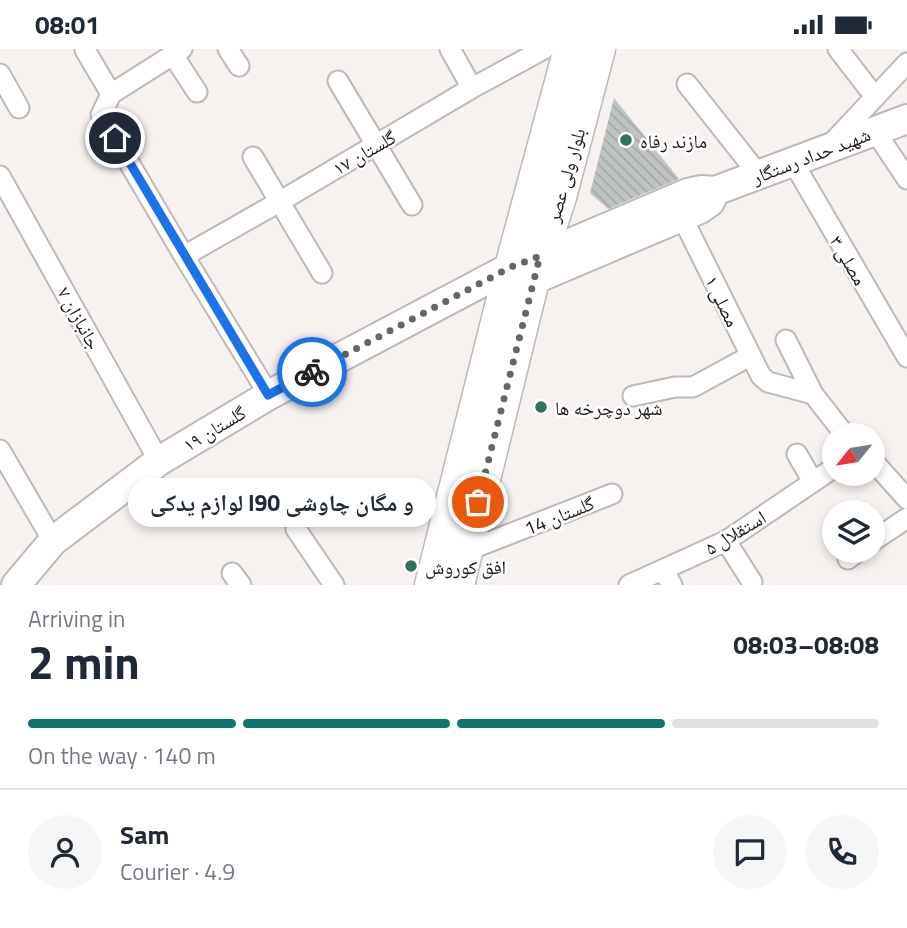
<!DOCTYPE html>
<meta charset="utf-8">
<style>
:root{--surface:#fff;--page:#f6f6f7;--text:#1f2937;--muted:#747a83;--line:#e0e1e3;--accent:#0f766e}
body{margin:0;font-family:"Titillium Web","Noto Naskh Arabic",sans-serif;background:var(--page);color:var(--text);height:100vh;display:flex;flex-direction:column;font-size:26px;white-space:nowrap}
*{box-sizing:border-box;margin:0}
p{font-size:23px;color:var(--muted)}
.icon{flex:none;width:38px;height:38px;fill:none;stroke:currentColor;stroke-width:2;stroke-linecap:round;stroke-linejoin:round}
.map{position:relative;height:536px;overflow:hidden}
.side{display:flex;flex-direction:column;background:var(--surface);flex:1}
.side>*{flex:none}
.needle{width:46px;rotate:240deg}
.fabs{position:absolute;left:822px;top:374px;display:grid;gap:14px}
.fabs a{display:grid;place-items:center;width:63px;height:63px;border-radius:50%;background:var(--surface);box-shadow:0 4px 10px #0003;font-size:35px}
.pin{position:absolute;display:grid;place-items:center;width:60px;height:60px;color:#fff;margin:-30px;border:4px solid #fff;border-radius:50%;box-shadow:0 2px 7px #0007}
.courier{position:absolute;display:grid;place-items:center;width:70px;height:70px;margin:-35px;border:5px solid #1a73e8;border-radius:50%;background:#fff;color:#222;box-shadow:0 2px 9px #0007}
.bubble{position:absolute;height:49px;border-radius:24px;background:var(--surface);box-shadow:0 4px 10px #0003;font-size:23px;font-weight:700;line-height:49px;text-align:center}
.summary em{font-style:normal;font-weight:700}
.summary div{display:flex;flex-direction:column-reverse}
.summary{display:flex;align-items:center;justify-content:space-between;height:119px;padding:0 28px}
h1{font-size:46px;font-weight:700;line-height:52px}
.bar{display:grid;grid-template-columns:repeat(4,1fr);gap:10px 7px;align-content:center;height:84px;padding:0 28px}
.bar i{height:9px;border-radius:5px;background:var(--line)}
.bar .on{background:var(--accent)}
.bar p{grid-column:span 4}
.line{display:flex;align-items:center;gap:18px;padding:0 28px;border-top:2px solid var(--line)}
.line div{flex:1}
.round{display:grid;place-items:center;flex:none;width:74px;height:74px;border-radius:37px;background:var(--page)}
.status{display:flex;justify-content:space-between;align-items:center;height:49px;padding:0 35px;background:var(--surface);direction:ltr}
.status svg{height:19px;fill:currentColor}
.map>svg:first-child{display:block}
.building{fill:url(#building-back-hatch)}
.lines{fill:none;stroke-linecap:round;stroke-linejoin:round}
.minor-casing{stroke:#beb9b8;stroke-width:23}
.secondary-casing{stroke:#beb9b8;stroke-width:32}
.primary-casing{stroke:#beb9b8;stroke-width:35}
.minor{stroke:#fff;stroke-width:19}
.secondary{stroke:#fff;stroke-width:28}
.primary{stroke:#fff;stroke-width:32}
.done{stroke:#686564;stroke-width:7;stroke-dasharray:0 12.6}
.route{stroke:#1a73e8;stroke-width:9}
.poi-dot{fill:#307160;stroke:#fff;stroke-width:2.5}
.labels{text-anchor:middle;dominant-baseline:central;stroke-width:5;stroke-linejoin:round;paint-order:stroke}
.poi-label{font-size:19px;fill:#1b1918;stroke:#fff;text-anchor:start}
.street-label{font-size:19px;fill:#1b1918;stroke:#fff}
</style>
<div class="status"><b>08:01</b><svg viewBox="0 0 49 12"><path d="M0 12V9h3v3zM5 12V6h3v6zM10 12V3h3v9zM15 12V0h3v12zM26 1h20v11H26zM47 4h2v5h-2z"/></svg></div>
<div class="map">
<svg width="907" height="536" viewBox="0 0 907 536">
<defs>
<pattern id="building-back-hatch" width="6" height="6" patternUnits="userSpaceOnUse" patternTransform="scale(1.75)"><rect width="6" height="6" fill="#bfc4c2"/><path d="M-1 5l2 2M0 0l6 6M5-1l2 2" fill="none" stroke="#a4a8a6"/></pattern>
</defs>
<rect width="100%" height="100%" fill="#f7f2f0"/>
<!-- building -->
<path class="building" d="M614 49 679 130 608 160 590 144Z"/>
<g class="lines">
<!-- minor casing -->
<g class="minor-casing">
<path id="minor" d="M182 0 111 45 101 66 184 207 269 346
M228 0 239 17
M450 0 472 39
M838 0 875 48
M85 1 111 45
M173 6 197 43
M0 25 19 59
M338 32 412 156
M687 35 759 126
M875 82 907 130
M831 95 907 14
M253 108 322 224
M793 113 907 308
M0 127 159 412
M682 168 761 327 768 333 813 345
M184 207 279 153 472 39 544 0
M786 291 813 345 846 387
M633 347 675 338H693L750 307
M0 401 53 492
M797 405 813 433
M873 412 907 450
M296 480 334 536
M726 492 752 533
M873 492 907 469
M466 502 612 445
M848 510 858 502
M663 521 672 536
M232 524 241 536
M629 536 726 492 835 418"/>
</g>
<!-- secondary casing -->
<g class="secondary-casing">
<path id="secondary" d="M715 142 907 70
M533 231 700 160 710 153 715 142 702 141 688 144 540 207
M16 536 53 492 159 412 269 346 511 218"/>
</g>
<!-- primary casing -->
<g class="primary-casing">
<path id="primary" d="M431 536 511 218 570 0
M458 536 533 231 560 148 599 0"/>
</g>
<!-- minor -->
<use href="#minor" class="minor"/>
<!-- secondary -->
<use href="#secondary" class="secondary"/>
<!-- primary -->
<use href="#primary" class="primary"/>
</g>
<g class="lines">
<!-- done -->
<path class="done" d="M312 323 511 218 540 207 478 453"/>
<!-- route -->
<path class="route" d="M115 89 268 346 312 323"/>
</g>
<!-- markers -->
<g class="poi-dot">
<circle cx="626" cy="91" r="7"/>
<circle cx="541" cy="358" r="7"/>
<circle cx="411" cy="517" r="7"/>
</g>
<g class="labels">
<!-- poi labels -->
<g class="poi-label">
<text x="640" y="91">مازند رفاه</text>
<text x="555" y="358">شهر دوچرخه ها</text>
<text x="425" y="517">افق کوروش</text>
</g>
<!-- street labels -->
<g class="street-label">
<text transform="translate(364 103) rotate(-30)">گلستان ۱۷</text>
<text transform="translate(811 106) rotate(-21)">شهید حداد رستگار</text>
<text transform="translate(565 126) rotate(-74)">بلوار ولی عصر</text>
<text transform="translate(849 211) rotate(60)">مصلی ۳</text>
<text transform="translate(723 252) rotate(64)">مصلی ۱</text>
<text transform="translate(80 269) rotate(61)">جانبازان ۷</text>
<text transform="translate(214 379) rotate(-31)">گلستان ۱۹</text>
<text transform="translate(559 466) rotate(-22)">گلستان 14</text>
<text transform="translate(735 483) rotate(-31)">استقلال ۵</text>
</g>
</g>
</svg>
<div class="fabs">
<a><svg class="needle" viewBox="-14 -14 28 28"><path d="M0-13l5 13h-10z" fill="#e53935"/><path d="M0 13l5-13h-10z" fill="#747a83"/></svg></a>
<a><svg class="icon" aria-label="layers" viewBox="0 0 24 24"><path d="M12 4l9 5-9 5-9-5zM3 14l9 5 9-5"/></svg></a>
</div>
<div class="pin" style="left:478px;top:453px;background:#ea580c"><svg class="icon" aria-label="bag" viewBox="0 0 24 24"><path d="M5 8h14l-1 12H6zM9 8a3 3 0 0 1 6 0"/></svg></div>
<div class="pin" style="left:115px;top:89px;background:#1f2937"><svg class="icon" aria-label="home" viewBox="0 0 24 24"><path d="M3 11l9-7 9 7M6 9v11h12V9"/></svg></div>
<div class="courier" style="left:312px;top:323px"><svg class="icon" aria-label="bike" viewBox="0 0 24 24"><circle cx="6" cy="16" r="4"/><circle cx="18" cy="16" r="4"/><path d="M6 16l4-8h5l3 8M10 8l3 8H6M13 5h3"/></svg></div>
<div class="bubble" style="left:128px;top:429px;width:308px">لوازم یدکی l90 و مگان چاوشی</div>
</div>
<section class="side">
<div class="summary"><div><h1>2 min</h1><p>Arriving in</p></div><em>08:03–08:08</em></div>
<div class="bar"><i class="on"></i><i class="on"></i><i class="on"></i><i></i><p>On the way · 140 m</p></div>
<div class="line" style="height:126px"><a class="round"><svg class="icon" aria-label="person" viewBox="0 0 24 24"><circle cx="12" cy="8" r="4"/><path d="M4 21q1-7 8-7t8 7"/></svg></a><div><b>Sam</b><p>Courier · 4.9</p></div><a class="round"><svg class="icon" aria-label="chat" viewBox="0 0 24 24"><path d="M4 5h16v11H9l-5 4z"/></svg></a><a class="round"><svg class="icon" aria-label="phone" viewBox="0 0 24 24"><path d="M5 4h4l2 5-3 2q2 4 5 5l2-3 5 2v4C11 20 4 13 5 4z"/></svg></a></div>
</section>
